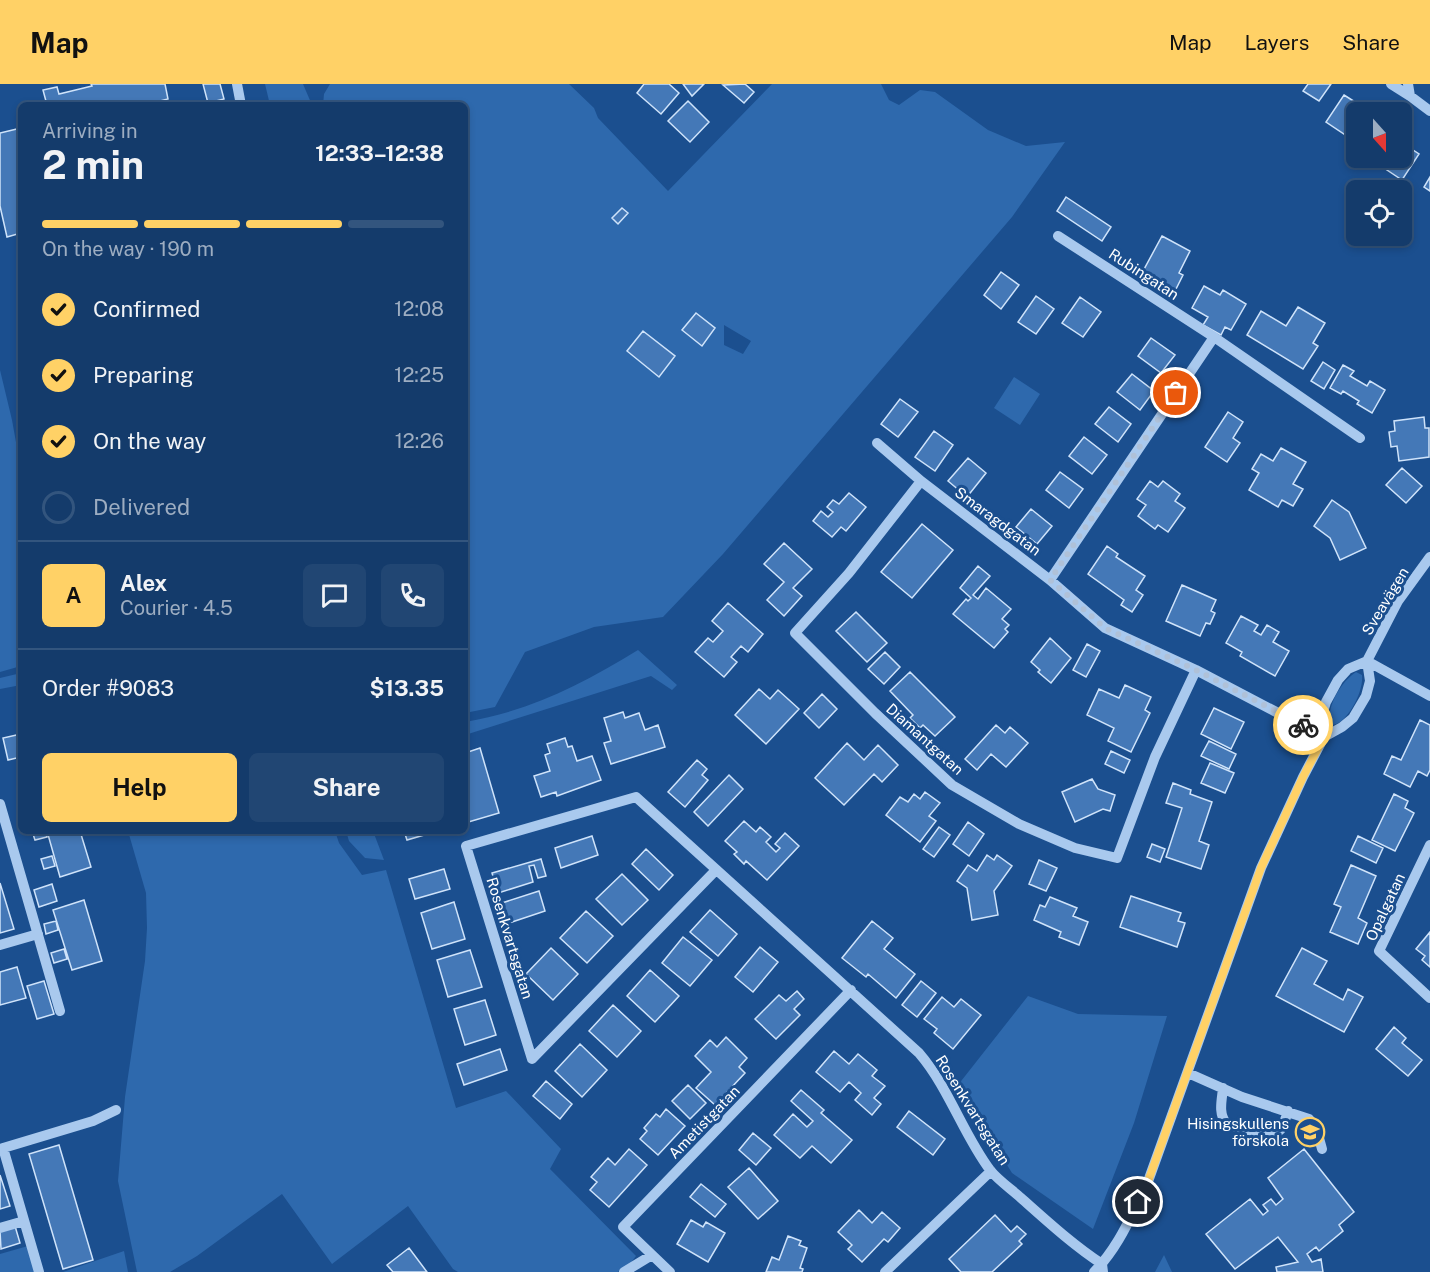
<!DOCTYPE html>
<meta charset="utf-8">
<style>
:root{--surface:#143b6b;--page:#214673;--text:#f1f3f6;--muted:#9dadc1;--line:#33557e;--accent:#ffd166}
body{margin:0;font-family:"Public Sans",sans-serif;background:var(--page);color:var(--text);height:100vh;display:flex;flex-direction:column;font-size:22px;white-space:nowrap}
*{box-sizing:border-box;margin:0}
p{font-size:20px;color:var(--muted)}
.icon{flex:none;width:33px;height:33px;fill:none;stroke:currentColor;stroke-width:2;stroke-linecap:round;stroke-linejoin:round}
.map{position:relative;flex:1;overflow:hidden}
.side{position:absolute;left:18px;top:18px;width:450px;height:732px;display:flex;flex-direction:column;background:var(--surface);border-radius:9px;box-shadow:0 3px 9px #0003,0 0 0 2px var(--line)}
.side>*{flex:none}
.needle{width:39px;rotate:159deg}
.controls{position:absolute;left:1346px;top:18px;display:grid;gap:12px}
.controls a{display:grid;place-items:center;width:66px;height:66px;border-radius:9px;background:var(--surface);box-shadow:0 3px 9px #0003,0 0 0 2px var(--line);font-size:30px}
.pin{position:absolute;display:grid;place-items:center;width:51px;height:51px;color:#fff;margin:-26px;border:3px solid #fff;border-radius:50%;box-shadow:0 2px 6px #0007}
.courier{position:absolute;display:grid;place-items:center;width:60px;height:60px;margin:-30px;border:4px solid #ffd166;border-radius:50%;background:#fff;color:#222;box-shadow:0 2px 8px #0007}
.overview em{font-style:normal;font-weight:700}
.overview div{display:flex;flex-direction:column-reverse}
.overview{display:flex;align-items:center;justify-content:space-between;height:102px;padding:0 24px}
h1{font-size:39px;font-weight:700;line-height:45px}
.bar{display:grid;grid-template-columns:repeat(4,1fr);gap:9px 6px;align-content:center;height:72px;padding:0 24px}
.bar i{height:8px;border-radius:4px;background:var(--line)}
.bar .on{background:var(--accent)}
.bar p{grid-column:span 4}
.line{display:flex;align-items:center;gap:15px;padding:0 24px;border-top:2px solid var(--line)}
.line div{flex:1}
.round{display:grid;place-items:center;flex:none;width:63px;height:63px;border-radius:9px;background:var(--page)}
ol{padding:0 24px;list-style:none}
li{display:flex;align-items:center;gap:18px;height:66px}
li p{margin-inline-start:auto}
li .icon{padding:6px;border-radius:50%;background:var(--accent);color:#111;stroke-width:4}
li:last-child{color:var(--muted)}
li i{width:33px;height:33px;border:3px solid var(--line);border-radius:50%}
.button{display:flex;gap:12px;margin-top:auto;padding:12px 24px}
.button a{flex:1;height:69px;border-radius:9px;background:var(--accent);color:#111;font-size:24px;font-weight:700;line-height:69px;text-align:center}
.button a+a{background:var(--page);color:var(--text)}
header{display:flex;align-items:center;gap:36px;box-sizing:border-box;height:84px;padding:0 30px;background:var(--accent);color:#111}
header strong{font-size:28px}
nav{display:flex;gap:33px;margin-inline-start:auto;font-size:21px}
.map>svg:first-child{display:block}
.green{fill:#2e69ad;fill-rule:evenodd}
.building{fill:#4478b7;stroke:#cfe3fa;stroke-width:1.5}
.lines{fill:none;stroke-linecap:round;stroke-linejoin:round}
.minor{stroke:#a9c9ee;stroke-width:10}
.done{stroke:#afc1d8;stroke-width:6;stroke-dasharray:0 10.8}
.route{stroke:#ffd166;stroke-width:8}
.labels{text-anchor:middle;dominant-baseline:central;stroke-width:6;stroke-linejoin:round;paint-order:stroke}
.street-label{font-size:15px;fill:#fff;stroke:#1b4f8f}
.poi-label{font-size:15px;fill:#fff;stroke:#1b4f8f;text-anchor:end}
</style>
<header>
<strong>Map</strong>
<nav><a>Map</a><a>Layers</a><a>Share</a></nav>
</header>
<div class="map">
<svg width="1430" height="1188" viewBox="0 0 1430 1188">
<rect width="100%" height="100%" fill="#1b4f8f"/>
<!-- green -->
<path class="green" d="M265 0H303L312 21H270Z
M330 0H569L594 24 598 34 668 107 772 0H881L889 16 899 21 920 6 935 8 988 46 1026 62 1065 58 1012 133 723 470 663 533 594 543 525 568 495 623 465 629V21H323L324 10ZM724 241 751 257 743 270 724 261Z
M0 286 12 336 21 386V582L0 588Z
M1014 293 1040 310 1020 341 994 324Z
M638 566 677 601 672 606 651 592 465 651V638C533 626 580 601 638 566Z
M1356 588 1362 591C1364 607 1348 638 1333 641L1329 637C1329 619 1341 598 1356 588Z
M21 589V601L0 605V594Z
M128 747H335L339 759 362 791 386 786 456 1024 506 1007 561 1065 550 1085 636 1172 630 1180 618 1188H458L453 1185 408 1122 332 1180 282 1110 197 1172 170 1188H137L118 1097 125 1013 145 877 147 844 146 809Z
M346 747H373L384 776 365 774 349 757Z
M1028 912 1078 930 1167 932 1134 1039 1093 1145 1012 1089 958 1001Z
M28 1162 35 1188H0V1170Z
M124 1167 128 1188H63Z
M1164 1171 1172 1188H1155Z"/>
<!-- building -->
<path class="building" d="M91 0H165L168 15 144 21H47L43 6 57 3 59 10 92 2Z
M203 0H220L224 15 208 19Z
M644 0H669L679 9 661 30 637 9Z
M683 0H704L692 12Z
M745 0 754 8 744 19 723 1Z
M1308 0H1331L1319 17 1303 7Z
M1344 11 1371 28H1356V58L1326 38Z
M688 17 709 38 690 58 668 37Z
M21 44V60L17 61 21 77V149L7 153 0 122V49Z
M1401 58 1419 70 1402 96 1372 76 1373 74H1401Z
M1430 93V107L1424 103Z
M1066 113 1111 143 1102 157 1057 127Z
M622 124 628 129 618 140 612 134Z
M1162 152 1190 167 1179 189 1183 191 1175 207 1142 189Z
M1001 188 1019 201 1001 225 984 211Z
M1204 202 1220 211 1223 206 1246 220 1231 246 1225 243 1221 251 1203 241 1208 233 1192 224Z
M1036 212 1054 225 1036 250 1018 238Z
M1080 213 1101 228 1083 253 1062 239Z
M1298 223 1325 239 1313 259 1318 262 1303 285 1247 251 1261 227 1286 242Z
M696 229 715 244 702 262 682 246Z
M643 247 675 272 659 293 627 267Z
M1151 254 1175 271 1161 289 1138 272Z
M1323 278 1335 286 1324 305 1311 297Z
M1343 281 1354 287 1350 292 1367 302 1370 297 1385 306 1372 329 1357 320 1359 317 1343 307 1341 310 1330 304Z
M1132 290 1154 307 1140 326 1117 308Z
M900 315 918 328 898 353 881 340Z
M1109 323 1131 340 1118 358 1095 340Z
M1228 328 1243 338 1233 354 1240 359 1227 378 1205 363Z
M1424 333 1425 344H1429V373L1399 377 1397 362 1391 363 1389 348 1395 347 1394 337Z
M934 347 953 361 935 387 915 373Z
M1084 353 1107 371 1092 390 1069 372Z
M1281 364 1306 378 1293 400 1303 405 1293 422 1282 416 1278 423 1249 406 1259 389 1252 385 1261 370 1273 377Z
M968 374 986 389 967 413 948 397Z
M1402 384 1422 402 1406 419 1386 401Z
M1060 388 1083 405 1069 424 1046 406Z
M1150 397 1158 403 1163 397 1180 410 1175 417 1185 424 1168 448 1158 441 1155 445 1138 432 1146 421 1137 415Z
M849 409 866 423 846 447 841 443 832 453 813 437 821 427 828 433 833 428 827 423 833 416 839 420Z
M1332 416 1349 428 1366 464 1340 476 1330 454 1314 442Z
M1031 425 1052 442 1037 460 1016 443Z
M922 440 953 466 912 514 881 488Z
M784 459 812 485 793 504 802 512 784 532 767 516 784 498 764 480Z
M1107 462 1118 470 1116 473 1145 492 1136 506 1143 511 1132 528 1121 521 1124 516 1088 490Z
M978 482 990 492 973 511 978 515 986 504 1011 525 1002 535 1009 541 1005 545 1008 548 994 564 953 530 966 515 968 517 971 514 960 504Z
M1182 501 1216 516 1211 527 1215 529 1210 540 1206 539 1200 552 1166 537Z
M728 519 763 550 748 568 741 562 731 573 737 578 724 593 695 568 708 554 713 558 723 547 712 537Z
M856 528 887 559 867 578 836 547Z
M1241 532 1258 541 1254 547 1261 551 1267 541 1279 548 1273 558 1289 567 1275 592 1240 572 1242 568 1226 559Z
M1050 554 1071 574 1051 599 1038 588 1040 586 1031 578Z
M1087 560 1100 567 1086 593 1073 586Z
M885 568 900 583 884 600 868 585Z
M910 588 955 633 935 652 923 641 920 644 910 634 913 631 890 607Z
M1125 601 1151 613 1145 626 1150 629 1131 668 1108 657 1114 644 1087 631 1099 605 1119 614Z
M759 605 770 615 778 606 799 625 766 660 735 631Z
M822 610 837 625 819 644 804 629Z
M1214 624 1244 638 1231 665 1201 650Z
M623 628 625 634 639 629 645 646 658 641 665 663 611 680 604 659 611 657 604 634Z
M1420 636 1430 641V686L1427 692 1418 687 1410 703 1384 690 1392 672 1401 676Z
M996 641 1005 649 1010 643 1028 659 1006 683 991 670 977 686 965 675Z
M21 650V673L8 676 3 654Z
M565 654 568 663 572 662 577 677 592 672 601 696 557 712 556 708 541 713 534 692 550 687 545 671 550 669 547 660Z
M1209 657 1236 670 1229 685 1201 672Z
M847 659 864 676 878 661 898 681 882 698 874 690 844 721 815 694Z
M480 664 499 729 465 739V669Z
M1111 667 1130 676 1124 689 1105 680Z
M697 676 707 685 702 691 708 696 685 723 668 708Z
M1210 679 1234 689 1225 709 1201 699Z
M729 691 743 705 708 742 694 728Z
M1092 695 1098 705 1115 711 1110 727 1103 725 1075 738 1062 708Z
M1173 699 1191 706 1190 710 1212 718 1199 757 1209 761 1201 785 1166 773 1182 724 1166 719Z
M925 708 940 719 929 732 936 737 920 758 886 731 900 713 908 718 914 710 920 715Z
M1394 710 1408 717 1405 724 1414 729 1395 767 1372 756Z
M744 737 756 748 760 743 771 753 766 758 776 768 780 764 775 760 785 749 799 762 767 796 746 777 744 780 734 770 737 768 725 757Z
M968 738 984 750 969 772 953 760Z
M939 743 950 751 934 773 923 765Z
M32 747H45L47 753 35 756Z
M47 747H80L91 783 60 793Z
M404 747H438L407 756Z
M592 752 598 771 561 784 555 764Z
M1358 752 1383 764 1376 779 1351 767Z
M1152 760 1165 765 1160 778 1147 773Z
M646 765 673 791 659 806 632 780Z
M987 771 994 776 997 771 1012 782 994 807 998 831 972 836 967 804 957 797 968 781 977 787Z
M52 772 55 782 44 785 41 775Z
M541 775 546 792 538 794 534 781 529 782 533 798 498 809 492 789Z
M1039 776 1057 784 1046 807 1029 800Z
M1351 781 1376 792 1358 834 1367 839 1358 860 1330 848 1341 823 1334 820Z
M444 785 450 805 415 815 409 795Z
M622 790 648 816 622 841 596 815Z
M0 799 14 845 0 849Z
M52 800 57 817 39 823 34 806Z
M539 807 545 827 509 839 502 819Z
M1131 812 1181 829 1178 837 1185 839 1177 863 1120 843Z
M1050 813 1077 824 1073 832 1088 838 1079 861 1059 853 1061 848 1034 836 1040 821 1045 823Z
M84 816 102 877 72 886 53 826Z
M454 818 465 855 432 865 421 829Z
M710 826 737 850 718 872 690 848Z
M586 827 613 852 587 879 560 854Z
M56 837 58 846 46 850 44 840Z
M872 837 893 854 884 865 915 890 896 914 868 890 866 893 842 874Z
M1430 848V883L1422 876 1425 872 1416 865Z
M683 853 712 876 690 902 662 879Z
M760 863 778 878 753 908 735 893Z
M551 864 578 890 553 916 526 890Z
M1302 864 1327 877 1314 900 1343 916 1348 905 1363 913 1344 948 1276 912Z
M64 865 67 875 54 879 51 869Z
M470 866 482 903 448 913 437 876Z
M17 883 26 914 0 921V888Z
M650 886 679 912 655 938 627 912Z
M44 897 54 930 37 935 27 902Z
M921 897 936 909 917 933 902 921Z
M797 907 804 915 794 925 800 931 776 955 755 935 779 911 786 917Z
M942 913 954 923 961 915 981 931 953 965 934 949 937 945 924 935Z
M485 916 496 951 465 961 454 925Z
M613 921 641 947 617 973 589 947Z
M1394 943 1406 954 1402 959 1422 976 1408 992 1376 965Z
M726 953 747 974 739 983 745 989 715 1021 696 1004 711 988 695 972 710 956 717 963Z
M580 960 607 986 582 1013 555 987Z
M500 965 507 986 464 1001 457 980Z
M834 967 849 980 858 970 877 986 872 992 885 1002 874 1014 881 1020 872 1031 855 1016 861 1009 849 998 840 1008 816 988Z
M546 997 572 1020 560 1035 533 1012Z
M688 1001 706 1019 690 1035 672 1017Z
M801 1006 824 1026 821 1029 852 1056 831 1079 812 1062 800 1074 774 1051 793 1030 807 1043 813 1037 791 1017Z
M666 1025 685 1042 658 1071 640 1055 647 1047 644 1044 656 1030 660 1033Z
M909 1027 945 1055 933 1071 897 1043Z
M753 1049 771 1064 756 1081 739 1066Z
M59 1061 93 1176 63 1185 29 1070Z
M629 1065 647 1081 609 1123 590 1106 597 1098 591 1093 608 1074 615 1081Z
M1304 1065 1354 1128 1339 1141 1343 1147 1319 1167 1316 1163 1307 1170 1312 1178 1321 1175 1323 1188H1277L1276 1183 1298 1178 1278 1153 1235 1185 1206 1150 1250 1115 1263 1131 1268 1127 1263 1121 1271 1115 1276 1121 1283 1115 1268 1094Z
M749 1084 778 1117 758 1135 728 1103Z
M0 1091 10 1122 0 1125Z
M701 1100 726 1120 715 1133 690 1113Z
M859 1126 872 1139 882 1128 900 1144 888 1158 884 1155 862 1178 848 1165 852 1161 838 1148Z
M995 1131 1011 1148 1017 1142 1026 1150 1019 1157 1022 1160 992 1188H961L949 1175Z
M691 1136 703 1143 706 1138 725 1149 708 1178 677 1160Z
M15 1142 20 1159 1 1165 0 1147Z
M788 1152 801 1157 799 1161 807 1164 800 1184 803 1185 802 1188H766L772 1173 779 1176Z
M409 1164 427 1188H393L387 1181Z"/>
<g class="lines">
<!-- minor -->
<path class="minor" d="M237 0 241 21
M1391 0 1410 12
M1408 0 1410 12 1430 27
M1058 152 1214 253 1360 354
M877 359 921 397 1050 496 1105 544 1196 586 1324 653
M921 397 849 489 795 549 875 629 952 701 1019 740 1075 764 1117 774 1155 673 1196 586
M1050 496 1214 253
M1367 577 1430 612
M1324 653 1342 643 1353 634 1366 612 1370 597 1367 577 1398 517 1430 473
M0 720 60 927
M1430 761 1379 867 1430 914
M716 786 532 975 466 762 636 713 919 969C949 1004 963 1050 990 1086 998 1096 1011 1105 1021 1114 1047 1137 1073 1161 1102 1180L1103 1188
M0 861 38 850
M1188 989 1242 1013 1309 1035 1316 1043 1322 1065
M1223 1004C1222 1016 1218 1029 1226 1039 1241 1044 1267 1060 1281 1045 1284 1041 1286 1032 1288 1027
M3 1064 39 1188
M0 1065 93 1037 116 1026
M0 1144 24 1137
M624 1188 652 1171
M670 1188 623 1143 851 906
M885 1188 991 1087
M1094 1188C1118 1164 1131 1132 1146 1103L1261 784 1303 693 1324 653 1322 631 1326 618 1338 596 1348 585 1367 577"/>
</g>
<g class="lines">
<!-- done -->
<path class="done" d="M1176 309 1050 496 1105 544 1196 586 1303 641"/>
<!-- route -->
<path class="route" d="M1138 1118 1146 1103 1261 784 1303 693 1324 653 1303 641"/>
</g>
<!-- icons -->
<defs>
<g id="school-ring" transform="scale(1.5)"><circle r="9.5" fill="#1b4f8f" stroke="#ffd166" stroke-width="1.5"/><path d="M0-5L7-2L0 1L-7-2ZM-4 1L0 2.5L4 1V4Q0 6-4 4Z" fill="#ffd166"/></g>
</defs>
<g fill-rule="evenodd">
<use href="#school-ring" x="1310" y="1048"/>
</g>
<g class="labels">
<!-- street labels -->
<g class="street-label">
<text transform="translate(1144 190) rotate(33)">Rubingatan</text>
<text transform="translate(998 437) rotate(37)">Smaragdgatan</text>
<text transform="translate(1385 517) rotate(-59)">Sveavägen</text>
<text transform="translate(925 655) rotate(42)">Diamantgatan</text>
<text transform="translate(1385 823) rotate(-65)">Opalgatan</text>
<text transform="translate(510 854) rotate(73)">Rosenkvartsgatan</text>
<text transform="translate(973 1026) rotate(58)">Rosenkvartsgatan</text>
<text transform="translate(704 1038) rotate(-46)">Ametistgatan</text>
</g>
<!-- poi labels -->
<g class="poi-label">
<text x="1289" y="1039">Hisingskullens<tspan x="1289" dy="17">förskola</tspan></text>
</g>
</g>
</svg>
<div class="controls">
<a><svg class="needle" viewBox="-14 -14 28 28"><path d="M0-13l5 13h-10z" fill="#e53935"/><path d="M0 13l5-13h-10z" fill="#9dadc1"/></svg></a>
<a><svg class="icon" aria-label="locate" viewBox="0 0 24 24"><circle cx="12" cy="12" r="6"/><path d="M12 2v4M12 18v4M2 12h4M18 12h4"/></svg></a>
</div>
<div class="pin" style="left:1176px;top:309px;background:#ea580c"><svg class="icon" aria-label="bag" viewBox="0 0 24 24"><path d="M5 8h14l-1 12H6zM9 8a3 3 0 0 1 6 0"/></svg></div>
<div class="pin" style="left:1138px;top:1118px;background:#1f2937"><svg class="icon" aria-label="home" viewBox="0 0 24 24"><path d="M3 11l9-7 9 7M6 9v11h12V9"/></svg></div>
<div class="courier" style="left:1303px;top:641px"><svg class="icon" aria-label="bike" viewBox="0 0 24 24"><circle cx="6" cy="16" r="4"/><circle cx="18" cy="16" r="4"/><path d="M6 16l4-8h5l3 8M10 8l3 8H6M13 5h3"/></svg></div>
<section class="side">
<div class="overview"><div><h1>2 min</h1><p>Arriving in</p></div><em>12:33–12:38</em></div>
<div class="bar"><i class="on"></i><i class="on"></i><i class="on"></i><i></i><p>On the way · 190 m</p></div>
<ol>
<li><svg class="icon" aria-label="check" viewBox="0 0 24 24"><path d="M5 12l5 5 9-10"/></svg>Confirmed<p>12:08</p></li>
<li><svg class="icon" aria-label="check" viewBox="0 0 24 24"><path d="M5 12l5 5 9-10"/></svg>Preparing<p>12:25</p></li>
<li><svg class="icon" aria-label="check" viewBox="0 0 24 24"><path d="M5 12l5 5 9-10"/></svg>On the way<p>12:26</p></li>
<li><i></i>Delivered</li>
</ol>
<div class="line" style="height:108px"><b class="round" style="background:var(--accent);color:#111">A</b><div><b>Alex</b><p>Courier · 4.5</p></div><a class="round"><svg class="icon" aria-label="chat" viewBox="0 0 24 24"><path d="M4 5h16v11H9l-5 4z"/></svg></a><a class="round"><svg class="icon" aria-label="phone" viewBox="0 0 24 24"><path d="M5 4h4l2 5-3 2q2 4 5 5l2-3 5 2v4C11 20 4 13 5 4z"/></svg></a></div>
<div class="line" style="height:78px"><div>Order #9083</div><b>$13.35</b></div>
<div class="button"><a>Help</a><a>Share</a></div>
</section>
</div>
